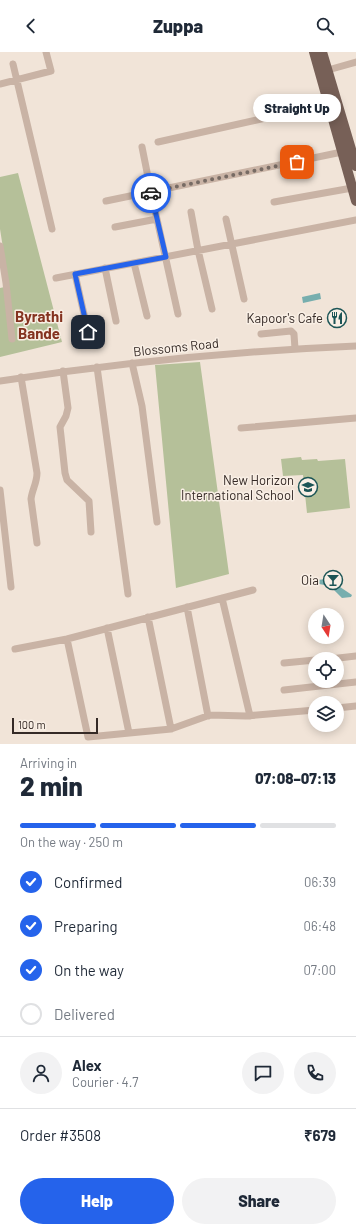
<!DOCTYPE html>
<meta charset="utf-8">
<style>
:root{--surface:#fff;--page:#f2f2f3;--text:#1f2937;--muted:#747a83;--line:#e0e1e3;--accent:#2563eb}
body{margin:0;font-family:Barlow,sans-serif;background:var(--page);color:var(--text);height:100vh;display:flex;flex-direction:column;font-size:15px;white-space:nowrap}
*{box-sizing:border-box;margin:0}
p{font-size:13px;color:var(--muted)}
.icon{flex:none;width:22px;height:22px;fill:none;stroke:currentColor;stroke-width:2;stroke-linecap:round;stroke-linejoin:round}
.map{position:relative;height:692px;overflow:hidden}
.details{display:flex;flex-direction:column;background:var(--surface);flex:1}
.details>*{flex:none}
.needle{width:26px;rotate:168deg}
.controls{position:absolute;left:308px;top:556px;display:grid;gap:8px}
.controls a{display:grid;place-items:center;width:36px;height:36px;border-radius:50%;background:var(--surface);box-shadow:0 2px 10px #0003;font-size:20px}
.scale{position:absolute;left:12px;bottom:10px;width:86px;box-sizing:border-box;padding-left:4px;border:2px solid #352a26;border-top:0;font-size:11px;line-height:14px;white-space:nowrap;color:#352a26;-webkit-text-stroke:3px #f9efe5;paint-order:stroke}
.pin{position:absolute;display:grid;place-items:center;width:34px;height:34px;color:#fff;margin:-17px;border-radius:8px;box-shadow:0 2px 6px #0006}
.courier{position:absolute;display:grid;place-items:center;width:40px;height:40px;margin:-20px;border:3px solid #2563eb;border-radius:50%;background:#fff;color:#222;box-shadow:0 1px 5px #0007}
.bubble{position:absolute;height:28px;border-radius:14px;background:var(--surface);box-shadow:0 2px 10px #0003;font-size:13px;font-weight:800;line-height:28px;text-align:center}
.head em{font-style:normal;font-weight:800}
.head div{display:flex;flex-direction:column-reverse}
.head{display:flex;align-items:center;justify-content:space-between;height:68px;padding:0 20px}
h1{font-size:26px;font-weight:800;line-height:30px}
.bar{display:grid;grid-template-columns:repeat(4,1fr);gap:6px 4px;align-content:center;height:48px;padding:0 20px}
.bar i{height:5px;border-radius:3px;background:var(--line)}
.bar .on{background:var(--accent)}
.bar p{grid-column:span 4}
.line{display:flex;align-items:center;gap:10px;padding:0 20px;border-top:1px solid var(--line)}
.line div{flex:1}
.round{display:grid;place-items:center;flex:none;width:42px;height:42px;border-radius:21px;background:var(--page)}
ol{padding:0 20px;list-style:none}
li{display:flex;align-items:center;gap:12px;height:44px}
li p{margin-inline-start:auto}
li .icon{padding:4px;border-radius:50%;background:var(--accent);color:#fff;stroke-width:4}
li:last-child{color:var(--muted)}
li i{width:22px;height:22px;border:2px solid var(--line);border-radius:50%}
.button{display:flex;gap:8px;margin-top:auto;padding:8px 20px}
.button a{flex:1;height:46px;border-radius:24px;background:var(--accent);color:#fff;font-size:16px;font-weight:800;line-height:46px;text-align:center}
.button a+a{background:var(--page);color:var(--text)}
header{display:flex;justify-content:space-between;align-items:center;height:52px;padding:0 20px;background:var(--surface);font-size:18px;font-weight:800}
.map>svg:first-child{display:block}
.green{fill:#b5c099}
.water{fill:#77aeae}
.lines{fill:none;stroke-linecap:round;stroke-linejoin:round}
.minor{stroke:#c9b3a5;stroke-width:7}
.primary{stroke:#776057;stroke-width:10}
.done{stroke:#776b64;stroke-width:4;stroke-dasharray:0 7.2}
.route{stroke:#2563eb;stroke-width:5}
.labels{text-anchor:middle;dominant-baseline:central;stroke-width:3;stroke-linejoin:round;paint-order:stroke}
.poi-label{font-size:13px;fill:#352a26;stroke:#f9efe5;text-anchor:end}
.street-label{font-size:13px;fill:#352a26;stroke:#f9efe5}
.quarter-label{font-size:15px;font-weight:bold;fill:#84321f;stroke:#f9efe5}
</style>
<header><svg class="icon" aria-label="back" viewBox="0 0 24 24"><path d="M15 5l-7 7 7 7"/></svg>Zuppa<svg class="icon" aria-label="search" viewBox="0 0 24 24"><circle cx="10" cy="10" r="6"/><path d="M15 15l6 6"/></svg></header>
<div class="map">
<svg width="356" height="692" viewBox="0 0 356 692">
<rect width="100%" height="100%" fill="#f1e4d8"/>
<!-- green -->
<path class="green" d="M18 121 62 290 0 305V236L9 234 0 177V125Z
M200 310 229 522 176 536 155 313Z
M301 405 302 408 317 407 318 409 345 407 350 456 307 461 303 423 283 424 281 407Z"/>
<!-- water -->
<path class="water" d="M320 241 321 247 303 251 302 245Z
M328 527 352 543 351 545 342 546 330 534 319 532 316 528Z"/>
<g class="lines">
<!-- minor -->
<path class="minor" d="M13 12 52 177
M328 18 356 10
M0 32 51 19 46 0
M158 90 328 52
M142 95 151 140 178 262
M106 149 342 100
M274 150 352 136
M191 160 198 198 212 257
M226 167 244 247
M115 175 157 167
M0 194 6 231 12 287
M134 211 147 264
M105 216 116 269
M75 222 88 280
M56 226 356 168
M261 282 291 279 294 282 295 297
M132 311 142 354 157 470
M97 315 128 542
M63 319 68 356 66 364 60 375 65 421 67 428 89 449 91 480
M21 325 37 421C37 431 32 438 31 447L37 491
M0 329C118 311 237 299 356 294
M241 376 356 366
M0 438 11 535
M222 546 250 664
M187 555 208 664
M148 565 171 677
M107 576 129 681
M67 587 88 685 171 677 210 663 246 664 315 658
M15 597 67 587 253 538
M330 607 356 604
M284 611 315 608
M284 638 356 630
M337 656 356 654"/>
<!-- primary -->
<path class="primary" d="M314 0 356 149
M322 0 356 114"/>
</g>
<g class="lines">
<!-- done -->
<path class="done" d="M151 141 150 140 297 110"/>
<!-- route -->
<path class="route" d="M88 280 75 222 166 205 151 141"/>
</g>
<!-- icons -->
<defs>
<g id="restaurant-ring" transform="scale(1)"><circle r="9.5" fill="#f9efe5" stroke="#1c5556" stroke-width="1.5"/><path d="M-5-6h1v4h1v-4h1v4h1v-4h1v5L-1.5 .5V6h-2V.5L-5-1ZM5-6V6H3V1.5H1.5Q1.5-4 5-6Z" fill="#1c5556"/></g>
<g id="school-ring" transform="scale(1)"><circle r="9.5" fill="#f9efe5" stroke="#1c5556" stroke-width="1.5"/><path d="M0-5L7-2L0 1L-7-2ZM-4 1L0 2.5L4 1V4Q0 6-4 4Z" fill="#1c5556"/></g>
<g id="bar-ring" transform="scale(1)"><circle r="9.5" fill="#f9efe5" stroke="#1c5556" stroke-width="1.5"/><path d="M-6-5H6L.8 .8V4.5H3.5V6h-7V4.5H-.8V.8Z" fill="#1c5556"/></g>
</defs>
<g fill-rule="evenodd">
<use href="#restaurant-ring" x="337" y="266"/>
<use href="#school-ring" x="308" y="435"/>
<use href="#bar-ring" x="333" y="528"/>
</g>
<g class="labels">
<!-- poi labels -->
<g class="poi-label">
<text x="323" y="266">Kapoor's Cafe</text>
<text x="294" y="428">New Horizon<tspan x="294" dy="15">International School</tspan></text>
<text x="319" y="528">Oia</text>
</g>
<!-- street labels -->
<g class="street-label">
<text transform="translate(176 295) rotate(-6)">Blossoms Road</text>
</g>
<!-- quarter labels -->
<g class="quarter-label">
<text x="39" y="264">Byrathi<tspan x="39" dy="17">Bande</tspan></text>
</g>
</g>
</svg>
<div class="controls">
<a><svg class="needle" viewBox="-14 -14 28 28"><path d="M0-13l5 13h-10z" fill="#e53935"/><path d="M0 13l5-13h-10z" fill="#747a83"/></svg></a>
<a><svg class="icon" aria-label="locate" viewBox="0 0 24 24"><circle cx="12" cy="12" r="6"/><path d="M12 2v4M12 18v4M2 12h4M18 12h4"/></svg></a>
<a><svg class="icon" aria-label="layers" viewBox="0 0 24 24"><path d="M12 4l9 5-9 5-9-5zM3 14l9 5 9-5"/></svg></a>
</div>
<div class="scale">100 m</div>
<div class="pin" style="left:297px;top:110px;background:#ea580c"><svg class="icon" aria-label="bag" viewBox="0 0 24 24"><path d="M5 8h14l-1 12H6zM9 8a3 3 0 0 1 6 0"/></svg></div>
<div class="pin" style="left:88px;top:280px;background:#1f2937"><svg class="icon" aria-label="home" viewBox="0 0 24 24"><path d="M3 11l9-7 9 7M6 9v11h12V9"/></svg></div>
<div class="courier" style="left:151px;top:141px"><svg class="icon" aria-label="car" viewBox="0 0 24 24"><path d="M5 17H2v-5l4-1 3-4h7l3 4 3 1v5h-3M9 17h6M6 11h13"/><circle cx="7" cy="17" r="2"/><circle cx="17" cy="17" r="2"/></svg></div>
<div class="bubble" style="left:253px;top:42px;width:88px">Straight Up</div>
</div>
<section class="details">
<div class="head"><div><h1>2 min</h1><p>Arriving in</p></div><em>07:08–07:13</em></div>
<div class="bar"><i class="on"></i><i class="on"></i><i class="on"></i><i></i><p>On the way · 250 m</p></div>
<ol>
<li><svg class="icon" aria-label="check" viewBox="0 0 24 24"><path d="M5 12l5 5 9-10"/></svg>Confirmed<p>06:39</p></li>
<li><svg class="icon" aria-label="check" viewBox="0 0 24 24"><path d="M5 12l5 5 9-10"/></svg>Preparing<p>06:48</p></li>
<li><svg class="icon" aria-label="check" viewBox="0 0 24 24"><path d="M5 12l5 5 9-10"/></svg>On the way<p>07:00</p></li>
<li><i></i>Delivered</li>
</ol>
<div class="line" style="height:72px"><a class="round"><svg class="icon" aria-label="person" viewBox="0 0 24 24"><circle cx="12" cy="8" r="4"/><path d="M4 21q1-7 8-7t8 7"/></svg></a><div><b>Alex</b><p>Courier · 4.7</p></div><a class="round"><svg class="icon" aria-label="chat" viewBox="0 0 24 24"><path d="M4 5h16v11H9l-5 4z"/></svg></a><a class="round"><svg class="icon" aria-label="phone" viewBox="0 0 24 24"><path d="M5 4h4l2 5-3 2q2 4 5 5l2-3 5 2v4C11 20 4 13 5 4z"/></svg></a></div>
<div class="line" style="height:52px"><div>Order #3508</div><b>₹679</b></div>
<div class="button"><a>Help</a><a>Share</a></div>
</section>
